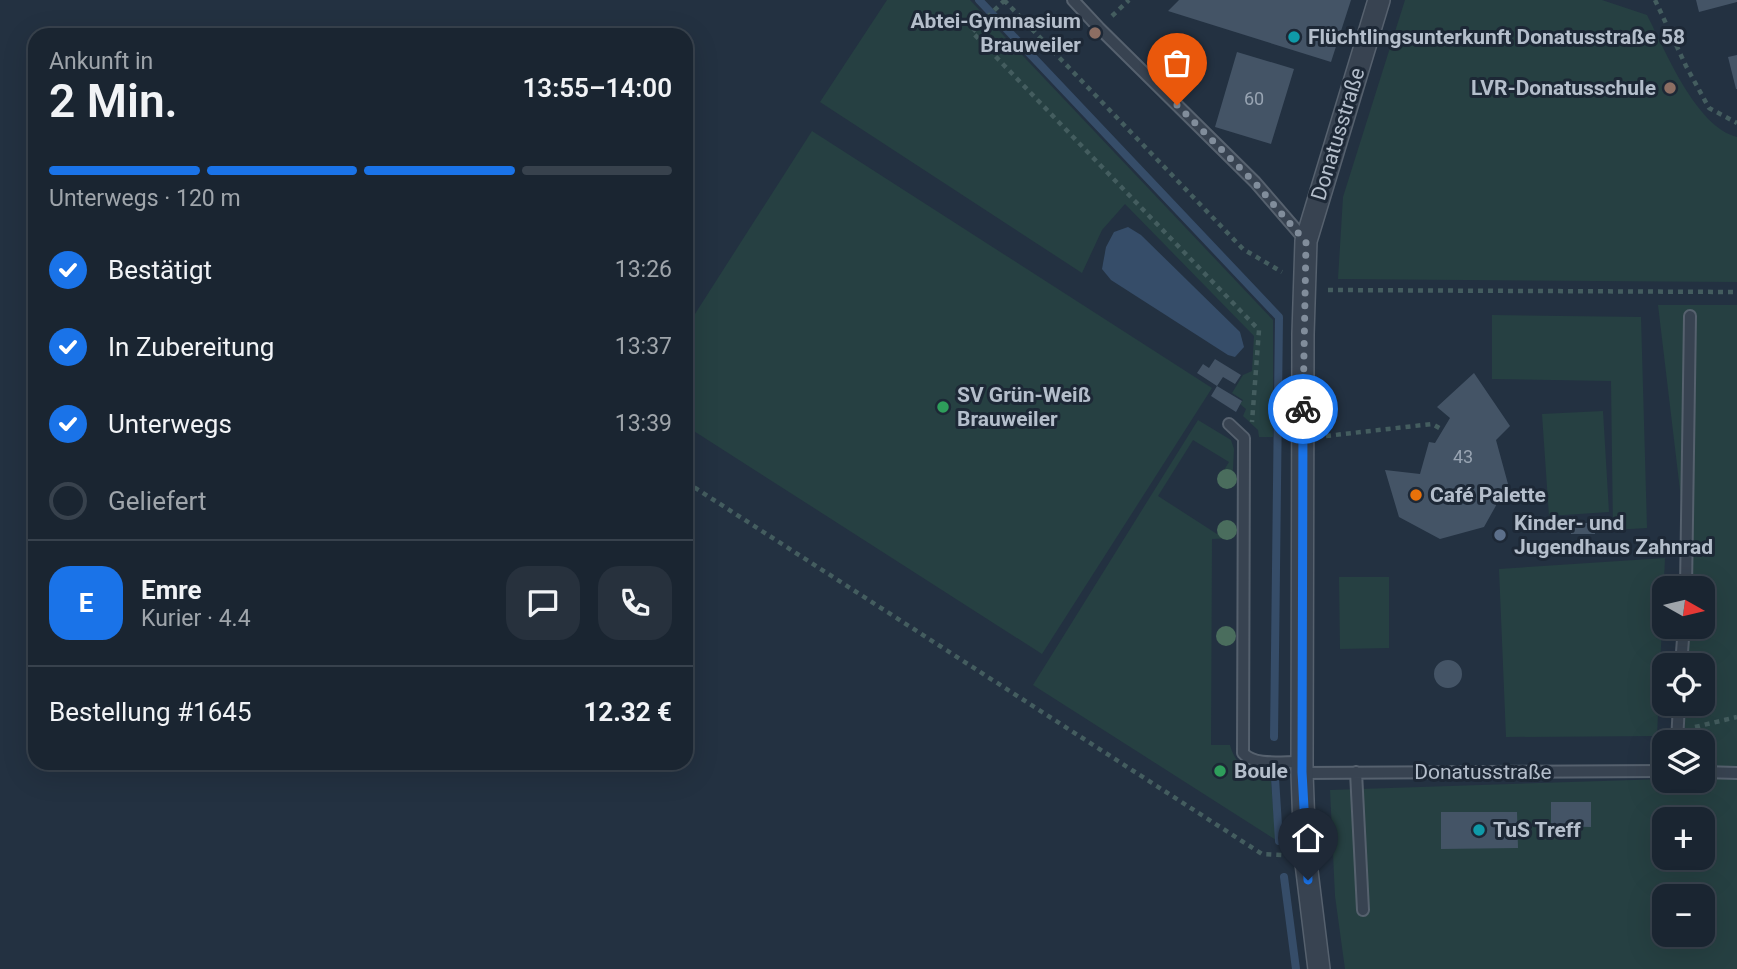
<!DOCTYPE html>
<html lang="de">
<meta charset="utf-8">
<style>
:root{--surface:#1a2531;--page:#27313d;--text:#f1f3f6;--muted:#9fa5ab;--line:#38424d;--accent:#1a73e8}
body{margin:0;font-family:Roboto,sans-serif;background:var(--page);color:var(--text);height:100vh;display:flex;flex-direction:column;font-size:26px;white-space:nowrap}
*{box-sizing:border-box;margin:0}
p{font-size:23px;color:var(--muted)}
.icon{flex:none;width:38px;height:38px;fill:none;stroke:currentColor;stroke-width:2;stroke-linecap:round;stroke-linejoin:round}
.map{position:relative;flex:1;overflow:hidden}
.drawer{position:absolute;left:28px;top:28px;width:665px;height:742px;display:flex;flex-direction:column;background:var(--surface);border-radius:21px;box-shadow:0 7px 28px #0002,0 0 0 2px var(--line)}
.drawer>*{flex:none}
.needle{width:46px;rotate:98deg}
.tools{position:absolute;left:1652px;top:576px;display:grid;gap:14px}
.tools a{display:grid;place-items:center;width:63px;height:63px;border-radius:14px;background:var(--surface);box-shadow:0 7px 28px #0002,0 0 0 2px var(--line);font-size:35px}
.pin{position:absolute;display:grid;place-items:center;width:60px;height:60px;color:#fff;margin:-72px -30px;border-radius:50% 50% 50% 0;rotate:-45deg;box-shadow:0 0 7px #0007}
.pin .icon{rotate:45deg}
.courier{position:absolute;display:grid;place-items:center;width:70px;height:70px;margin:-35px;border:5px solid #1a73e8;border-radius:50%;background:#fff;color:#222;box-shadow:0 2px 9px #0007}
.head em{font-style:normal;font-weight:600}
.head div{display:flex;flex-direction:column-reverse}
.head{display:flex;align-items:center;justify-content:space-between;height:119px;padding:0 21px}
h1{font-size:46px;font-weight:600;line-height:52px}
.bar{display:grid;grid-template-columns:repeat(4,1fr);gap:10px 7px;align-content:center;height:84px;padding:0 21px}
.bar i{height:9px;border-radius:5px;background:var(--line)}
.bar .current{background:var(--accent)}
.bar p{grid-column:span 4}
.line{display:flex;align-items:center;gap:18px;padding:0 21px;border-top:2px solid var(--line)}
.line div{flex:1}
.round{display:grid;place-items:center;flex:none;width:74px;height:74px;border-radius:21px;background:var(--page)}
ol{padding:0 21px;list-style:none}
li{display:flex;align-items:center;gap:21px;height:77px}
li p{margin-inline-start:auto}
li .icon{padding:7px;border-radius:50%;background:var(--accent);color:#fff;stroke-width:4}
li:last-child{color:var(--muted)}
li i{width:38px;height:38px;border:4px solid var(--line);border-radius:50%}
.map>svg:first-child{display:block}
.green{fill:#264042;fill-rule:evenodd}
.water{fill:#364d69}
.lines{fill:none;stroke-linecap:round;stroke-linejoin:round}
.stream{stroke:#364d69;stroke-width:8}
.building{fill:#445466}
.service-casing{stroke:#56616e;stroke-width:14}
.minor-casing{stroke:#56616e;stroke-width:24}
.path{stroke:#445d5f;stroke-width:4.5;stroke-dasharray:5 5;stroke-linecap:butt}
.service{stroke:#384351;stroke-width:10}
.minor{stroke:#384351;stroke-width:21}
.tree{fill:#4a6d5d}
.done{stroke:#818d9b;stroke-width:7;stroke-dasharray:0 12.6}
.route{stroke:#1a73e8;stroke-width:9}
.education-dot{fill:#8d6e63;stroke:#1d2836;stroke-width:2.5}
.culture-dot{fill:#0f9aa8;stroke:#1d2836;stroke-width:2.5}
.leisure-dot{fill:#2e9e5b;stroke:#1d2836;stroke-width:2.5}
.food-dot{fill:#e8710a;stroke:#1d2836;stroke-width:2.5}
.service-dot{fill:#5c6f8a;stroke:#1d2836;stroke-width:2.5}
.labels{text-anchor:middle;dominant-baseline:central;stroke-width:6;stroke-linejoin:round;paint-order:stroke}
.number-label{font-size:18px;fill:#98a4b2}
.poi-label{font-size:21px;font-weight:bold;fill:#b4becb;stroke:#1d2836;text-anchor:start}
.street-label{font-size:21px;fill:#b4becb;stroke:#1d2836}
</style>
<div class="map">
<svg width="1737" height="969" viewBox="0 0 1737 969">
<rect width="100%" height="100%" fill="#233141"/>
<!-- green -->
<path class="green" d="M887 0H970L1273 320V437H1259L1258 430 1243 416 1246 409 1240 404 1243 400 1232 393 1243 375 1252 371 1254 336 1125 204 1102 230 1082 273 820 102Z
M1405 0H1602L1647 15C1665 50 1696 127 1737 137V282L1338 279 1343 197Z
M812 131 1212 388 1042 654 686 426V328Z
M1658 305H1737V969H1345L1335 896 1330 790 1664 779 1703 780V742H1685V704H1703V665H1684V627L1703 626V588H1683L1682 507ZM1664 819H1703V858H1664ZM1664 896H1703V934H1664Z
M1492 315 1641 317 1647 528 1613 530 1611 381 1492 379Z
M1603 411 1609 512 1549 516 1542 414Z
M1198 420 1231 440 1234 449 1232 488 1218 480 1229 462 1193 440 1158 496 1217 534 1221 533 1225 524H1228L1233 530 1232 538 1212 539 1211 745H1230C1236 767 1249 771 1270 771L1276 840 1033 685Z
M1665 558 1657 736 1506 737 1499 569Z
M1339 577H1389V648L1340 649Z"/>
<!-- water -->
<path class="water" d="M1128 227 1141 235 1240 332 1244 347 1235 357 1228 355 1111 280 1102 269 1106 247 1114 232Z"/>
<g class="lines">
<!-- stream -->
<path class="stream" d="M979 0 1279 317 1274 737
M1275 778 1279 841
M1284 877 1296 969"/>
</g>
<!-- building -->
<path class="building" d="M1179 0H1351L1331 62 1168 11Z
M1696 0H1737V2L1699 12Z
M1237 52 1294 69 1271 144 1215 127Z
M1737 55V89H1736L1728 57Z
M1215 359 1241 375 1235 384 1223 377 1217 386 1242 401 1236 412 1211 396 1217 386 1197 373 1203 364 1209 368Z
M1474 373 1510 426 1496 440 1508 484 1484 527 1440 539 1399 517 1385 470 1420 474 1429 442 1435 443 1450 418 1437 407Z
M1570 523H1594L1595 534H1571Z
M1434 674a14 14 0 1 1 28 0a14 14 0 1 1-28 0Z
M1551 802H1591V827L1551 826Z
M1441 812H1517L1518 848 1441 849Z"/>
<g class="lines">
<!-- service casing -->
<g class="service-casing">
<path id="service" d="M1073 0 1099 28 1255 182 1306 241
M1229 424 1244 438 1243 753C1255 767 1285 761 1302 762
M1686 588 1690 316
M1681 665 1684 626
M1677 742 1679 704
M1356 772 1363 910
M1703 772 1737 773
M1302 773 1664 771"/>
</g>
<!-- minor casing -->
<g class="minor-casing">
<path id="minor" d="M1319 969 1305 855 1302 773 1303 334 1306 241 1379 0"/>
</g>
<!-- path -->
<path class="path" d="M1004 0 1243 249 1282 272
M1005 0 972 32 1259 330 1252 422
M1655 0 1686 66 1709 108 1737 123
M1112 16 1129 0
M1328 290 1737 292
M1326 436 1432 424 1443 430
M686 482 1262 854 1283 855
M1695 727 1737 717"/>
<!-- service -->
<use href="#service" class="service"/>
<!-- minor -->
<use href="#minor" class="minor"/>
</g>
<!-- trees -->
<g class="tree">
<circle cx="1227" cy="479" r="10"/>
<circle cx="1227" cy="530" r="10"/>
<circle cx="1226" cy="636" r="10"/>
</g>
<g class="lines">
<!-- done -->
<path class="done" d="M1177 105 1255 183 1306 242 1303 409"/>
<!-- route -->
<path class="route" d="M1303 409 1302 772 1308 880"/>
</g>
<!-- markers -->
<g class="education-dot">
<circle cx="1095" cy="33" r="7"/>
<circle cx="1670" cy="88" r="7"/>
</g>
<g class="culture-dot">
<circle cx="1294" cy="37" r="7"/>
<circle cx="1479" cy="830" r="7"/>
</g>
<g class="leisure-dot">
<circle cx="943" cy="407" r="7"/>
<circle cx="1220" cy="771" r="7"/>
</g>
<circle class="food-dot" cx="1416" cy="495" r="7"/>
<circle class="service-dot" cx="1500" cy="535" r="7"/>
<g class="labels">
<!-- number labels -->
<g class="number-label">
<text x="1254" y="98">60</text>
<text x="1463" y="456">43</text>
</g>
<!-- poi labels -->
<g class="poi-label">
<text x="1081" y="21" text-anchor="end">Abtei-Gymnasium<tspan x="1081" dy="24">Brauweiler</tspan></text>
<text x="1308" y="37">Flüchtlingsunterkunft Donatusstraße 58</text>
<text x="1656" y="88" text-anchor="end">LVR-Donatusschule</text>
<text x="957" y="395">SV Grün-Weiß<tspan x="957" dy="24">Brauweiler</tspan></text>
<text x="1430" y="495">Café Palette</text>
<text x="1514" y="523">Kinder- und<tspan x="1514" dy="24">Jugendhaus Zahnrad</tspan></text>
<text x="1234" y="771">Boule</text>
<text x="1493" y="830">TuS Treff</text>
</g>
<!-- street labels -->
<g class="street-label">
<text transform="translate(1338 134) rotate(-73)">Donatusstraße</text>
<text x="1483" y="772">Donatusstraße</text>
</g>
</g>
</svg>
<div class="tools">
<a><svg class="needle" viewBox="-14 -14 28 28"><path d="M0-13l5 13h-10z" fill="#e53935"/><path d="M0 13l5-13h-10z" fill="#9fa5ab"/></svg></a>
<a><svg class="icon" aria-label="locate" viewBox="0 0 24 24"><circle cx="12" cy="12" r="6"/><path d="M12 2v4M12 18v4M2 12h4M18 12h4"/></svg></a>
<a><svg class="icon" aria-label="layers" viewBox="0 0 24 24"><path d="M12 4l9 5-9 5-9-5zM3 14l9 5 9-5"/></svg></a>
<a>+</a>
<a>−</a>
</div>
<div class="pin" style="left:1177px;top:105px;background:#ea580c"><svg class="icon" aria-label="bag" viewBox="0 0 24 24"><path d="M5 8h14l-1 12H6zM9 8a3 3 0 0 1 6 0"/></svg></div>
<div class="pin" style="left:1308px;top:880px;background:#1f2937"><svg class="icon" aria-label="home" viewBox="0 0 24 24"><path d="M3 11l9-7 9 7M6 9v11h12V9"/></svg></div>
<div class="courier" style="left:1303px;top:409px"><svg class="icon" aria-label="bike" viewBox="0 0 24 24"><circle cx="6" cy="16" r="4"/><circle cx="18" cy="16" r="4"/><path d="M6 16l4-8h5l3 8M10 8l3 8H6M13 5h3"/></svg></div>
<section class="drawer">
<div class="head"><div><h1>2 Min.</h1><p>Ankunft in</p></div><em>13:55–14:00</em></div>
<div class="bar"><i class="current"></i><i class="current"></i><i class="current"></i><i></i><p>Unterwegs · 120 m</p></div>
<ol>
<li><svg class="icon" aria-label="check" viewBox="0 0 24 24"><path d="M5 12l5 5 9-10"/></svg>Bestätigt<p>13:26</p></li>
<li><svg class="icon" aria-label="check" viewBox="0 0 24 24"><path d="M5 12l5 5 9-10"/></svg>In Zubereitung<p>13:37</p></li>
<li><svg class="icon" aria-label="check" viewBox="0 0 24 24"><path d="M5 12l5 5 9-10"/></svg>Unterwegs<p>13:39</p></li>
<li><i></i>Geliefert</li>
</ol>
<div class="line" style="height:126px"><b class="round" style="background:var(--accent);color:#fff">E</b><div><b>Emre</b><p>Kurier · 4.4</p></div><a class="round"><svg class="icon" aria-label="chat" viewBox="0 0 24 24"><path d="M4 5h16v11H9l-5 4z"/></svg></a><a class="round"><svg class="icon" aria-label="phone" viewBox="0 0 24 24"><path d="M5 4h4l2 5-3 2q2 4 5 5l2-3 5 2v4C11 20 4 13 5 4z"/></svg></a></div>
<div class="line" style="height:91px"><div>Bestellung #1645</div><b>12.32 €</b></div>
</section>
</div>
